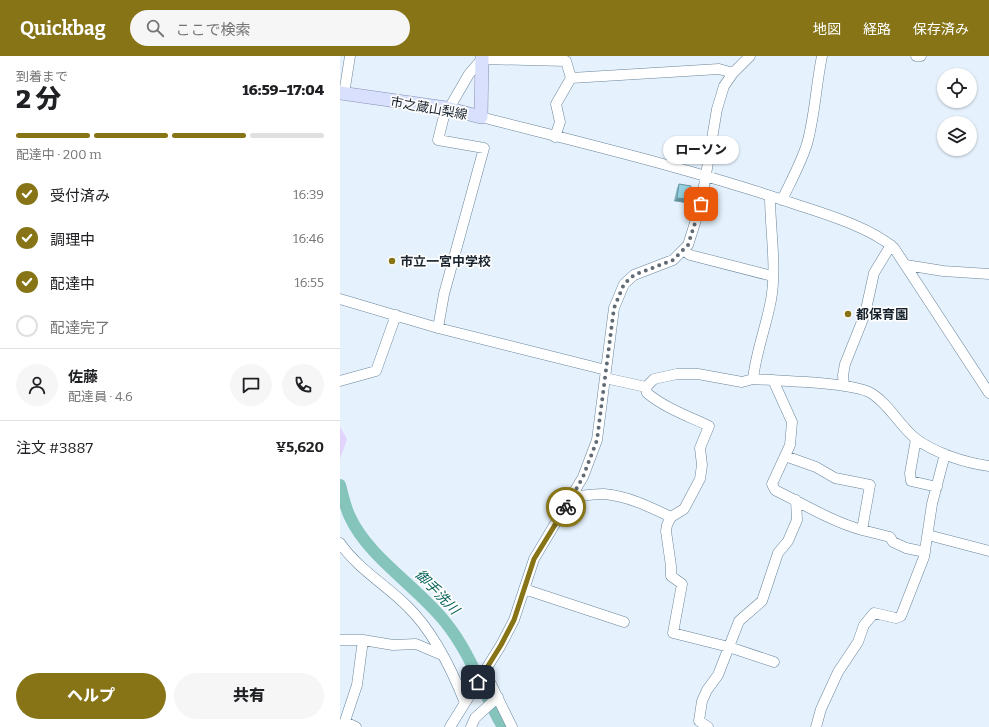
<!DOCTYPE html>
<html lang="ja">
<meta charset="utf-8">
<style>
:root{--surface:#fff;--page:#f6f6f6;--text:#202124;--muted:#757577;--line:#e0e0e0;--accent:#867417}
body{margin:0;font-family:Bitter,"Noto Sans JP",serif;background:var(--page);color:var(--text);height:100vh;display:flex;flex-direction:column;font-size:15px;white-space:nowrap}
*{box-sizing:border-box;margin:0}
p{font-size:13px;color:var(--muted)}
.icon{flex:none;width:22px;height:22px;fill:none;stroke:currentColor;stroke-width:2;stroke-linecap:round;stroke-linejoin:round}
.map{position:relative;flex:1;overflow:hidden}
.sheet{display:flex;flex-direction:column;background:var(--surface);width:340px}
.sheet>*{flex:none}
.fabs{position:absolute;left:597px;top:12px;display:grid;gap:8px}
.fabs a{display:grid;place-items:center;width:40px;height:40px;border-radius:50%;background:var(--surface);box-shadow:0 1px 3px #0004;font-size:20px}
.pin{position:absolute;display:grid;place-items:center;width:34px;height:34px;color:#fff;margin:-17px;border-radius:8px;box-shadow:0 2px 6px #0006}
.courier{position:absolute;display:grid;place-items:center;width:40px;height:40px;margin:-20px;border:3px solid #867417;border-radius:50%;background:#fff;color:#222;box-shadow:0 1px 5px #0007}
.bubble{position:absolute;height:28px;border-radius:14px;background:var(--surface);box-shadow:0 1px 3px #0004;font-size:13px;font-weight:800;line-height:28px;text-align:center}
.head em{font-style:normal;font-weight:800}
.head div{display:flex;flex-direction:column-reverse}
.head{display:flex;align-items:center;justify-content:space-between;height:68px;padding:0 16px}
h1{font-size:26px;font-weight:800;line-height:30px}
.bar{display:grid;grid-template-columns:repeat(4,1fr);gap:6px 4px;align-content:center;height:48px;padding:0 16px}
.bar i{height:5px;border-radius:3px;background:var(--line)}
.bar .current{background:var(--accent)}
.bar p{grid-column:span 4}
.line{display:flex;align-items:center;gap:10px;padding:0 16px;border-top:1px solid var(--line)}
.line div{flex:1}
.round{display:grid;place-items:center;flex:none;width:42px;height:42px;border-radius:21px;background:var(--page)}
ol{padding:0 16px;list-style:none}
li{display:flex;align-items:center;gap:12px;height:44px}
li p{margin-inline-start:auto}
li .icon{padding:4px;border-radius:50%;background:var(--accent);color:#fff;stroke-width:4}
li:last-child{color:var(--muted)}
li i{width:22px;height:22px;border:2px solid var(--line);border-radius:50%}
.button{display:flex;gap:8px;margin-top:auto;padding:8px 16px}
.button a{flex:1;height:46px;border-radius:24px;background:var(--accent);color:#fff;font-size:16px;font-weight:800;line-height:46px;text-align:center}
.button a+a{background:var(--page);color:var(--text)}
header{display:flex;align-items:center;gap:24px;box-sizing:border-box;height:56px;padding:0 20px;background:var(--accent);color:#fff}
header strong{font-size:19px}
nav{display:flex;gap:22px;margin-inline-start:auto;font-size:14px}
.search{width:280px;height:36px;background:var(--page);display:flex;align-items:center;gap:10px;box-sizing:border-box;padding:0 14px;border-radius:22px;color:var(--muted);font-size:15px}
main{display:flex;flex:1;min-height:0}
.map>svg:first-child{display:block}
.green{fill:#e1d3fb}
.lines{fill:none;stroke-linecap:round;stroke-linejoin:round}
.river{stroke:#84c4bb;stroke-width:12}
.minor-casing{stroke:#69859c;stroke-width:11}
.major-casing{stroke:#8490b3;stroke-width:14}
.minor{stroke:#fff;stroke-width:10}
.major{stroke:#d8e0fd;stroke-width:13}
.wall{fill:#80b5c2}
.shaded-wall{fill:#68949e}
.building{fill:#95d3e2;stroke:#68949e}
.done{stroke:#606b75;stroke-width:4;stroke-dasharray:0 7.2}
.route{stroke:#867417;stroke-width:5}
.poi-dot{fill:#867417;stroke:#fdfdfd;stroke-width:1.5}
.labels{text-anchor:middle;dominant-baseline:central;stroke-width:3.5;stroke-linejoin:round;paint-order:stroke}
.street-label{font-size:13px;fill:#18232d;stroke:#fdfdfd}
.poi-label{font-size:13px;font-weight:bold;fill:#18232d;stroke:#fdfdfd;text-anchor:start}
.water-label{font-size:14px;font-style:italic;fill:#07625a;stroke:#fdfdfd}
</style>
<header>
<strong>Quickbag</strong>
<div class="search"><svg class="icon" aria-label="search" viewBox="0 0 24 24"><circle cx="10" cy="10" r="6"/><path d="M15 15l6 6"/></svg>ここで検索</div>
<nav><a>地図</a><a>経路</a><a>保存済み</a></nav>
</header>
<main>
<section class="sheet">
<div class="head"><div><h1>2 分</h1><p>到着まで</p></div><em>16:59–17:04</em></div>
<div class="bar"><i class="current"></i><i class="current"></i><i class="current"></i><i></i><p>配達中 · 200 m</p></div>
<ol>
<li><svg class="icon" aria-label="check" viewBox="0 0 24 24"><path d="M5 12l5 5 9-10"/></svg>受付済み<p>16:39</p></li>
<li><svg class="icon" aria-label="check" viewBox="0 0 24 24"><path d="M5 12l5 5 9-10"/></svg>調理中<p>16:46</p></li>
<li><svg class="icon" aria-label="check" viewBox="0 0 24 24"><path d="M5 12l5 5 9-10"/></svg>配達中<p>16:55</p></li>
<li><i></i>配達完了</li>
</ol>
<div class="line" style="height:72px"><a class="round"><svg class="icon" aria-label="person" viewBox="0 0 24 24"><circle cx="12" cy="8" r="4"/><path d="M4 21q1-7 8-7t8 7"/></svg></a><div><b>佐藤</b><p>配達員 · 4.6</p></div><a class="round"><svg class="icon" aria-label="chat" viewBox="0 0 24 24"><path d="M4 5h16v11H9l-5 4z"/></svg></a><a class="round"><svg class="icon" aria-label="phone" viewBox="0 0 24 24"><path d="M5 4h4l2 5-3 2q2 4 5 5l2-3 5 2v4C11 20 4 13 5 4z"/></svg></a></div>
<div class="line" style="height:52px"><div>注文 #3887</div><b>¥5,620</b></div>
<div class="button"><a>ヘルプ</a><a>共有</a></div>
</section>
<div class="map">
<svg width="649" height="671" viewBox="0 0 649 671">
<rect width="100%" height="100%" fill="#e5f1fc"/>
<!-- green -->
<path class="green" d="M0 371 7 383 0 403Z"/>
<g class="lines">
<!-- river -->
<path class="river" d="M0 429C3 440 5 451 10 461 28 501 79 532 106 567 131 598 143 637 163 671"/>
<!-- minor casing -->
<g class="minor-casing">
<path id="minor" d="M576 0H581
M231 22 379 13 393 17
M4 38 10 0
M141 61C246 88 352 113 455 148 485 158 530 171 554 192L649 337
M442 144C451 125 461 107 467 88 475 59 476 29 482 0
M343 194 350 199 432 220
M566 209 603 215 649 218
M0 243 98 272 266 314
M98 272 104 238 144 92 98 84 106 52 111 49 129 18 142 3 226 5 231 22 216 48 220 66 215 81
M265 322 306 331
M413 323C416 296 426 271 431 244 437 210 430 174 430 140
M433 324 452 366 450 389 432 428 435 434C463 448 493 466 522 474L530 429 495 422 476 411 445 400
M0 325 36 315 56 259
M504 330 503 319 505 308 525 258 534 217 551 189
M306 331 307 337C325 352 348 360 369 370L360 392 362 409 360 423 344 453 331 461 327 469 326 475 331 510V520L342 528 333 577 389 591 434 606
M306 331 314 323 337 318H358L402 326 413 323C438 325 512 326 531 337 549 348 559 369 575 382 594 397 626 407 649 410
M576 383 570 417 571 425 597 431
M233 440C243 440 254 438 264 438 288 440 310 451 331 461
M522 474 550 481 553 486 566 492 585 496
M588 479 649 495
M0 487C18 513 45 528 67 550 93 575 112 614 125 647
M184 533 284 566
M0 584H23L53 589 76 588 102 599
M145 616 172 671
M5 666 16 671
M3 671 17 629 23 584
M110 671 161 589 174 564 194 503 243 421 257 384 274 252 284 228 294 219 333 204 348 189 361 148 377 53 384 30 393 17 410 0
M131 671 135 662 158 641
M368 671 359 665 362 645 367 634 378 619 399 565 422 545 438 497 448 485 457 464 456 444
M476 671 481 653 498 616 518 586 524 569 534 557 556 562 561 560 584 501 592 448 605 398"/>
</g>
<!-- major casing -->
<g class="major-casing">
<path id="major" d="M0 37 106 52 141 61 142 0"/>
</g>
<!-- minor -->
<use href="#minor" class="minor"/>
<!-- major -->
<use href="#major" class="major"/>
</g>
<!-- wall -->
<path class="wall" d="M339 128 349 143 346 147 334 145 337 132Z"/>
<!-- shaded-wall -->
<path class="shaded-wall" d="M337 142 349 143 346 147 334 145Z"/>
<!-- building -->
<path class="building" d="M339 128 351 130 349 143 337 142Z"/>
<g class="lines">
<!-- done -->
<path class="done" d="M226 451 243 421 257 384 274 252 284 228 294 219 333 204 348 189 361 148"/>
<!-- route -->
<path class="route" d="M138 626 161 589 174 564 194 503 226 451"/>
</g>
<!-- markers -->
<g class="poi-dot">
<circle cx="52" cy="205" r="4"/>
<circle cx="508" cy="258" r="4"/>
</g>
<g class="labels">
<!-- street labels -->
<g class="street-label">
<text transform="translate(89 52) rotate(10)">市之蔵山梨線</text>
</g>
<!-- poi labels -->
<g class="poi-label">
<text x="60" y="205">市立一宮中学校</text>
<text x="516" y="258">都保育園</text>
</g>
<!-- water labels -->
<g class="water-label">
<text transform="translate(97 536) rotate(46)">御手洗川</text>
</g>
</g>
</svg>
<div class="fabs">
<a><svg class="icon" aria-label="locate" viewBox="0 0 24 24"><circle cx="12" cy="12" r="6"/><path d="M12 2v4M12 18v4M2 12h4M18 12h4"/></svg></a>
<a><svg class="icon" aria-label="layers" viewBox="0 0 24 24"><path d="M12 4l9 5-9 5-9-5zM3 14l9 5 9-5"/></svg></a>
</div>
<div class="pin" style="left:361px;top:148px;background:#ea580c"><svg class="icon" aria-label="bag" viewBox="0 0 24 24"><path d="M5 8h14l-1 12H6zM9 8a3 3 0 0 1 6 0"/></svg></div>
<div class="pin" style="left:138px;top:626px;background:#1f2937"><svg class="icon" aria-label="home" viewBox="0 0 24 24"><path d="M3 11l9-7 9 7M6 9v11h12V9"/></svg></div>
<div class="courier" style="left:226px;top:451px"><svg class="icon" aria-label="bike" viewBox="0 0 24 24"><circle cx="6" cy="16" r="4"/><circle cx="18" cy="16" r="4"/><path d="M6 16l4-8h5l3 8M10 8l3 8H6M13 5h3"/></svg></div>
<div class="bubble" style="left:323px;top:80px;width:76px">ローソン</div>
</div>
</main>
